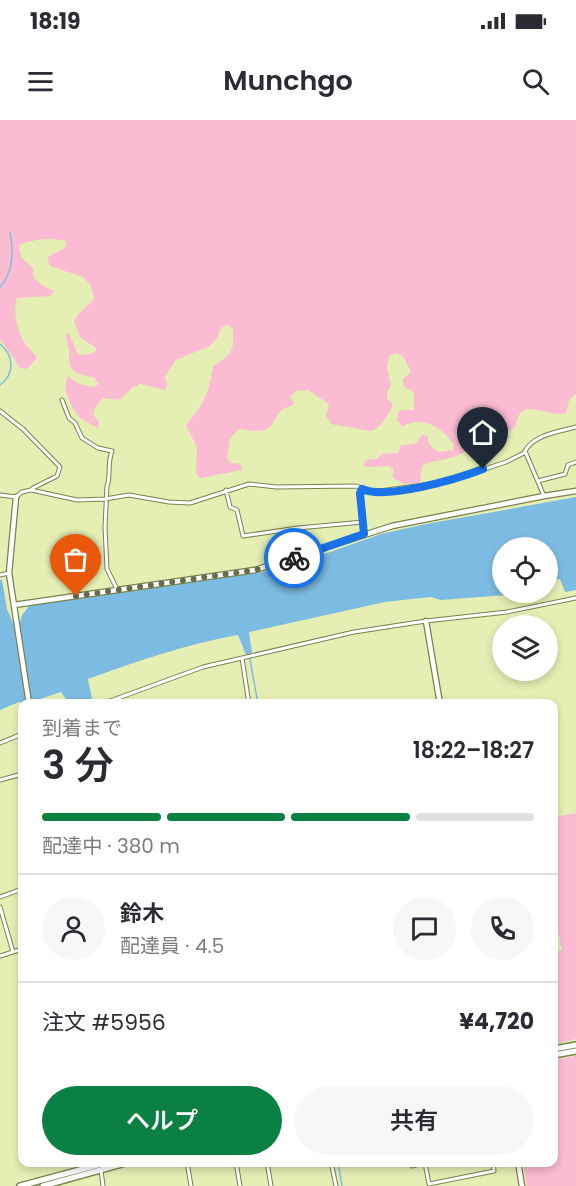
<!DOCTYPE html>
<html lang="ja">
<meta charset="utf-8">
<style>
:root{--surface:#fff;--page:#f7f7f7;--text:#2b2b33;--muted:#7c7c81;--line:#e1e1e2;--accent:#0b8043}
body{margin:0;font-family:Poppins,"Noto Sans JP",sans-serif;background:var(--page);color:var(--text);height:100vh;display:flex;flex-direction:column;font-size:22px;white-space:nowrap}
*{box-sizing:border-box;margin:0}
p{font-size:20px;color:var(--muted)}
.icon{flex:none;width:33px;height:33px;fill:none;stroke:currentColor;stroke-width:2;stroke-linecap:round;stroke-linejoin:round}
.map{position:relative;flex:1;overflow:hidden}
.details{position:absolute;left:18px;top:579px;width:540px;height:468px;display:flex;flex-direction:column;background:var(--surface);border-radius:12px;box-shadow:0 3px 9px #0003}
.details>*{flex:none}
.controls{position:absolute;left:492px;top:417px;display:grid;gap:12px}
.controls a{display:grid;place-items:center;width:66px;height:66px;border-radius:50%;background:var(--surface);box-shadow:0 3px 9px #0003;font-size:30px}
.pin{position:absolute;display:grid;place-items:center;width:51px;height:51px;color:#fff;margin:-62px -26px;border-radius:50% 50% 50% 0;rotate:-45deg;box-shadow:0 0 6px #0007}
.pin .icon{rotate:45deg}
.courier{position:absolute;display:grid;place-items:center;width:60px;height:60px;margin:-30px;border:4px solid #1a73e8;border-radius:50%;background:#fff;color:#222;box-shadow:0 2px 8px #0007}
.head em{font-style:normal;font-weight:600}
.head div{display:flex;flex-direction:column-reverse}
.head{display:flex;align-items:center;justify-content:space-between;height:102px;padding:0 24px}
h1{font-size:39px;font-weight:600;line-height:45px}
.bar{display:grid;grid-template-columns:repeat(4,1fr);gap:9px 6px;align-content:center;height:72px;padding:0 24px}
.bar i{height:8px;border-radius:4px;background:var(--line)}
.bar .selected{background:var(--accent)}
.bar p{grid-column:span 4}
.line{display:flex;align-items:center;gap:15px;padding:0 24px;border-top:2px solid var(--line)}
.line div{flex:1}
.round{display:grid;place-items:center;flex:none;width:63px;height:63px;border-radius:32px;background:var(--page)}
.cta{display:flex;gap:12px;margin-top:auto;padding:12px 24px}
.cta a{flex:1;height:69px;border-radius:36px;background:var(--accent);color:#fff;font-size:24px;font-weight:600;line-height:69px;text-align:center}
.cta a+a{background:var(--page);color:var(--text)}
.status{display:flex;justify-content:space-between;align-items:center;height:42px;padding:0 30px;background:var(--surface);direction:ltr}
.status svg{height:16px;fill:currentColor}
header{display:flex;justify-content:space-between;align-items:center;height:78px;padding:0 24px;background:var(--surface);font-size:27px;font-weight:600}
.map>svg:first-child{display:block}
.green{fill:#fbbbd2}
.water{fill:#7dbce2}
.lines{fill:none;stroke-linecap:round;stroke-linejoin:round}
.stream{stroke:#7dbce2;stroke-width:1.5}
.street-casing{stroke:#7a824b;stroke-width:5}
.secondary-casing{stroke:#7a824b;stroke-width:7}
.primary-casing{stroke:#7a824b;stroke-width:8}
.street{stroke:#fff;stroke-width:3}
.secondary{stroke:#fff;stroke-width:4.5}
.primary{stroke:#fff;stroke-width:5}
.done{stroke:#686d49;stroke-width:6;stroke-dasharray:0 10.8}
.route{stroke:#1a73e8;stroke-width:8}
</style>
<div class="status"><b>18:19</b><svg viewBox="0 0 49 12"><path d="M0 12V9h3v3zM5 12V6h3v6zM10 12V3h3v9zM15 12V0h3v12zM26 1h20v11H26zM47 4h2v5h-2z"/></svg></div>
<header><svg class="icon" aria-label="menu" viewBox="0 0 24 24"><path d="M4 6h16M4 12h16M4 18h16"/></svg>Munchgo<svg class="icon" aria-label="search" viewBox="0 0 24 24"><circle cx="10" cy="10" r="6"/><path d="M15 15l6 6"/></svg></header>
<div class="map">
<svg width="576" height="1066" viewBox="0 0 576 1066">
<rect width="100%" height="100%" fill="#e5efb4"/>
<!-- green -->
<path class="green" d="M0 0H576V274L569 280 566 293C550 299 519 274 516 306L500 317 477 318C472 322 469 329 464 332 452 341 435 338 422 346L420 363 404 364 393 358V349L389 346 367 347 363 345 368 339H377L382 334 398 333 401 325 415 324 422 315 428 316V323L438 332 453 330 454 324C450 321 448 316 444 313 430 301 418 299 402 306L397 300 399 290H414V272L404 267 403 259 411 252 403 236 395 233 389 236 387 247 391 266 387 272V278L393 285C387 295 382 308 371 311L331 304 326 296 329 284 308 270 296 271 290 277 294 283 292 286C272 289 279 306 264 310 256 312 247 310 239 309L230 318 227 338 231 343 241 344 242 350 200 358 196 353 197 327 186 305C204 285 209 272 213 246 233 234 234 231 233 209L227 204 221 208 217 218 210 226 176 240 165 256 167 265 165 270 140 264 132 268 123 277 117 280 103 278 96 286 93 294 99 302 98 308C93 305 85 302 80 298 71 288 61 268 68 256L79 264 94 267 99 264 93 257C76 255 68 252 69 233 69 227 66 220 66 213L69 214 78 234 83 235 94 233 97 229 80 217 74 201C79 190 88 188 94 178L90 164 83 157 50 146 47 137 65 128 66 121C50 117 34 119 19 125L21 137 33 148 34 158 43 166 54 171 51 176 17 178C12 191 18 215 27 226 31 231 34 232 37 238L27 249 20 248 0 219Z
M576 693V919L554 924V832L562 830 554 792V697Z
M576 936V1066H527L523 1043 554 1042V940Z"/>
<!-- water -->
<path class="water" d="M576 377V470L565 472 560 459 548 461V428H502V472L521 474 441 480 431 477 385 482 249 512 252 533 246 535 238 515C186 524 138 541 88 559L92 579 85 581V583H69L61 572 28 583 19 582 0 590V460H2L7 489 13 503H20L22 495 29 486 282 449 381 414 426 404Z"/>
<g class="lines">
<!-- stream -->
<path class="stream" d="M0 167C13 153 14 131 10 113
M0 224C14 235 15 254 0 265
M249 534 258 584
M338 1042 342 1066"/>
<!-- street casing -->
<g class="street-casing">
<path id="street" d="M62 280 69 298 75 303 82 318 98 328 112 331C107 343 111 357 107 366L105 407 107 449 117 469
M0 291 23 309 60 347 57 356 33 368 31 370
M525 331 544 376
M538 361 565 354 568 345 576 342
M362 369 360 373 365 414
M226 370 230 387 237 390 243 416 298 408 363 402
M0 375 16 377 22 372 31 370 77 380 105 379 129 375 169 382 190 383 249 364 276 367 356 366 372 372 446 362 506 342 524 333C532 315 557 312 576 307
M0 455 9 453
M242 538 249 584
M102 584 203 547 354 512 426 501 507 492 576 478
M0 623 22 614
M0 660 22 654
M0 777 22 769
M0 787 13 832
M0 836 22 829
M187 1042 191 1066
M236 1042 240 1066
M267 1042 271 1066
M331 1042 336 1066
M411 1042 412 1046 424 1043
M425 1043 429 1064 494 1051 493 1042
M101 1050 103 1066"/>
</g>
<!-- secondary casing -->
<g class="secondary-casing">
<path id="secondary" d="M16 377 9 453 29 584
M14 485 255 450 392 406 544 376 576 371
M426 501 440 584
M518 1042 522 1066"/>
</g>
<!-- primary casing -->
<g class="primary-casing">
<path id="primary" d="M554 929 576 925
M554 935 576 931
M20 1066 109 1042
M43 1066 129 1042"/>
</g>
<!-- street -->
<use href="#street" class="street"/>
<!-- secondary -->
<use href="#secondary" class="secondary"/>
<!-- primary -->
<use href="#primary" class="primary"/>
</g>
<g class="lines">
<!-- done -->
<path class="done" d="M76 476 255 450 294 438"/>
<!-- route -->
<path class="route" d="M294 438 364 414 360 373 362 369C386 380 457 359 483 349"/>
</g>
</svg>
<div class="controls">
<a><svg class="icon" aria-label="locate" viewBox="0 0 24 24"><circle cx="12" cy="12" r="6"/><path d="M12 2v4M12 18v4M2 12h4M18 12h4"/></svg></a>
<a><svg class="icon" aria-label="layers" viewBox="0 0 24 24"><path d="M12 4l9 5-9 5-9-5zM3 14l9 5 9-5"/></svg></a>
</div>
<div class="pin" style="left:76px;top:476px;background:#ea580c"><svg class="icon" aria-label="bag" viewBox="0 0 24 24"><path d="M5 8h14l-1 12H6zM9 8a3 3 0 0 1 6 0"/></svg></div>
<div class="pin" style="left:483px;top:349px;background:#1f2937"><svg class="icon" aria-label="home" viewBox="0 0 24 24"><path d="M3 11l9-7 9 7M6 9v11h12V9"/></svg></div>
<div class="courier" style="left:294px;top:438px"><svg class="icon" aria-label="bike" viewBox="0 0 24 24"><circle cx="6" cy="16" r="4"/><circle cx="18" cy="16" r="4"/><path d="M6 16l4-8h5l3 8M10 8l3 8H6M13 5h3"/></svg></div>
<section class="details">
<div class="head"><div><h1>3 分</h1><p>到着まで</p></div><em>18:22–18:27</em></div>
<div class="bar"><i class="selected"></i><i class="selected"></i><i class="selected"></i><i></i><p>配達中 · 380 m</p></div>
<div class="line" style="height:108px"><a class="round"><svg class="icon" aria-label="person" viewBox="0 0 24 24"><circle cx="12" cy="8" r="4"/><path d="M4 21q1-7 8-7t8 7"/></svg></a><div><b>鈴木</b><p>配達員 · 4.5</p></div><a class="round"><svg class="icon" aria-label="chat" viewBox="0 0 24 24"><path d="M4 5h16v11H9l-5 4z"/></svg></a><a class="round"><svg class="icon" aria-label="phone" viewBox="0 0 24 24"><path d="M5 4h4l2 5-3 2q2 4 5 5l2-3 5 2v4C11 20 4 13 5 4z"/></svg></a></div>
<div class="line" style="height:78px"><div>注文 #5956</div><b>¥4,720</b></div>
<div class="cta"><a>ヘルプ</a><a>共有</a></div>
</section>
</div>
